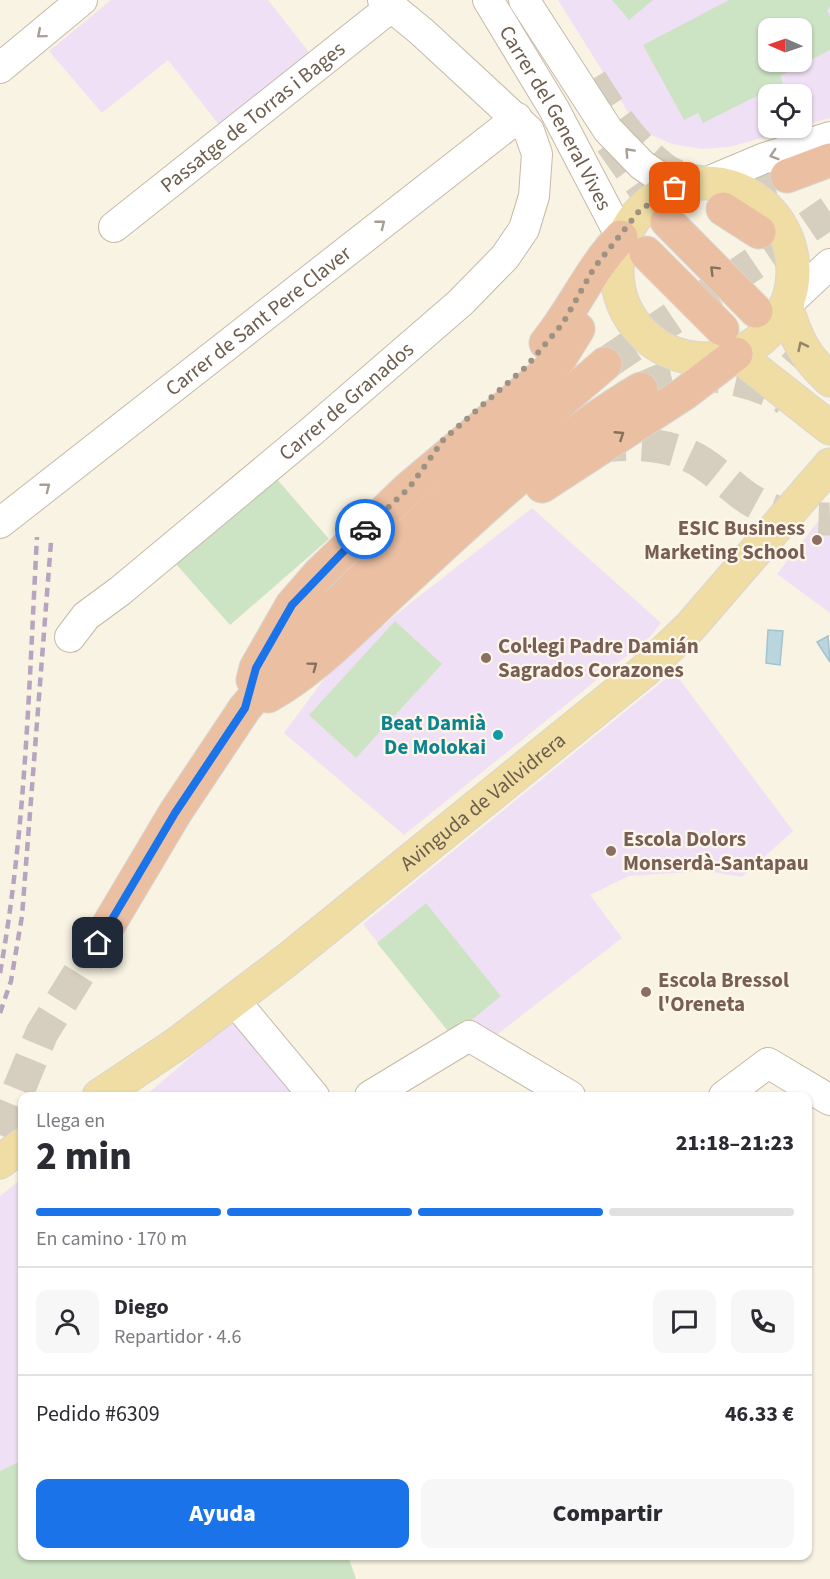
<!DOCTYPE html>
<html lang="es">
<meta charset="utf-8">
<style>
:root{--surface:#fff;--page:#f7f7f7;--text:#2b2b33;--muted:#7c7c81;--line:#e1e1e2;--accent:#1a73e8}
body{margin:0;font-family:"Source Sans 3",sans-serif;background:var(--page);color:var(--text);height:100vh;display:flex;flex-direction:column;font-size:22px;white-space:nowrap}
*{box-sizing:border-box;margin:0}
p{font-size:20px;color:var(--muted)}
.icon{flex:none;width:33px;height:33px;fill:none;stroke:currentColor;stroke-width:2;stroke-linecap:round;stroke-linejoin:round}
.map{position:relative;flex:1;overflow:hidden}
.drawer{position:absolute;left:18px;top:1092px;width:794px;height:468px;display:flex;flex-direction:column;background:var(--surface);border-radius:12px;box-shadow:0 2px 4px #0004}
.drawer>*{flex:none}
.needle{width:39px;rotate:272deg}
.buttons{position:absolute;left:758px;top:18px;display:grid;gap:12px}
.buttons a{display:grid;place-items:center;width:54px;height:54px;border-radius:12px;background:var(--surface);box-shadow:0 2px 4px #0004;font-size:30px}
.pin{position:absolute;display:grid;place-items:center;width:51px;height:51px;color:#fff;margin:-26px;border-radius:12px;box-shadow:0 3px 9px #0006}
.courier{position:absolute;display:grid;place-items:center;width:60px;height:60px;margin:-30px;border:4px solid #1a73e8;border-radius:50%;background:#fff;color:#222;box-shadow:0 2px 8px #0007}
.head em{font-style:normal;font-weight:800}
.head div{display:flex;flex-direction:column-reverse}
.head{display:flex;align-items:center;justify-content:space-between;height:102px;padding:0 18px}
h1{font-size:39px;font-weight:800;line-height:45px}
.bar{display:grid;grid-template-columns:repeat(4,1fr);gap:9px 6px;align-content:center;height:72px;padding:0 18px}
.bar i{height:8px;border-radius:4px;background:var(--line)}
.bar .selected{background:var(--accent)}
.bar p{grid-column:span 4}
.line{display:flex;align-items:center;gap:15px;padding:0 18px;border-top:2px solid var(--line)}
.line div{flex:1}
.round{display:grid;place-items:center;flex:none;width:63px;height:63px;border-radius:12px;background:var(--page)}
.button{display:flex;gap:12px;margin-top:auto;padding:12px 18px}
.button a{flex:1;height:69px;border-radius:12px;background:var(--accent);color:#fff;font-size:24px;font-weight:800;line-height:69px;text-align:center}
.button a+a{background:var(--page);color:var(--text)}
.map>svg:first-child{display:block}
.education{fill:#f0e0f5;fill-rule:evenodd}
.green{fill:#cde4c4;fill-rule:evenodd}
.water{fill:#bbd5df;stroke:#a2c3d0;stroke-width:1.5}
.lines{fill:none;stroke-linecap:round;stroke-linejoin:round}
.highway-tunnel{stroke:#d6cebe;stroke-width:33;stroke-dasharray:33 16;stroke-linecap:butt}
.minor-casing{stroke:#c6baa9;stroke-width:32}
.major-casing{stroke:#d9d5d1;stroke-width:35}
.highway-casing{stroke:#d9d5d1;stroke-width:35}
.minor{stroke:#fff;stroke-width:30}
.major{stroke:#efdda4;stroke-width:33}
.highway{stroke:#ebbfa2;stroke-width:33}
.rail{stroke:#b7a4c0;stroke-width:4.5;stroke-dasharray:9 6;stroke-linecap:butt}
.oneway{stroke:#a79e94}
.oneway2{stroke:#86715e}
.oneway3{stroke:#948367}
.done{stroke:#9e9282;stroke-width:6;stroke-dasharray:0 10.8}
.route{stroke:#1a73e8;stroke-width:8}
.education-dot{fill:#8d6e63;stroke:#fcf7e9;stroke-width:2}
.culture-dot{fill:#0f9aa8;stroke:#fcf7e9;stroke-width:2}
.labels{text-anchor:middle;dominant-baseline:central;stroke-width:4.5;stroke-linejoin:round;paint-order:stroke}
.street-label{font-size:21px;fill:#6d5d4d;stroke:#fcf7e9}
.education-label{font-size:21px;font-weight:bold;fill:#785e54;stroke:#fcf7e9;text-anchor:start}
.culture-label{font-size:21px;font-weight:bold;fill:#0d838f;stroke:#fcf7e9;text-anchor:end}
</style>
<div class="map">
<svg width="830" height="1579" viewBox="0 0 830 1579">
<rect width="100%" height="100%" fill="#f9f3e3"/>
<!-- education -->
<path class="education" d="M111 0H268L312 56 220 126 168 60 102 113 49 51Z
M558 0H830V118L801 126V94H768V128H797L729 147 702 149 672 144 649 134 633 120ZM768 28H801V62H768Z
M830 506V613L777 574Z
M532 508 661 623 650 637 404 835 284 733 324 679 394 616Z
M674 672 793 831 742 877 706 871 629 876 590 895 622 938 495 1036H452L363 924Z
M234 1018 303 1096H145L222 1030Z
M22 1175V1460L0 1471V1196L19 1181Z"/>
<!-- green -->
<path class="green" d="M612 0H653L629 20Z
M729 0H830V7L827 10 830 17V50L780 76 783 83 703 123 698 113 684 120 643 45ZM768 28H801V62H768Z
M275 477 329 539 230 625 176 564Z
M395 621 442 664 356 758 309 715Z
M426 903 501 996 452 1036 377 943Z
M22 1460V1556H348L356 1579H0V1471Z"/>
<!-- water -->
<path class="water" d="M768 630 783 631 780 665 766 663Z
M828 636 830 662 817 642Z"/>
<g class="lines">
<!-- highway-tunnel -->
<path class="highway-tunnel" d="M591 80C610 111 635 148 664 169 695 191 752 182 787 176
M611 142 667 221
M756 311 811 360
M605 364 830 212
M641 389C650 385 659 381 667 378 701 368 757 381 786 399
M593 447C625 443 660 442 690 456 709 465 725 481 742 494 767 513 799 520 830 519
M0 1135 42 1033 96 946"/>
<!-- minor casing -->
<g class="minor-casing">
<g id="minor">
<path id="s1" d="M488 0 554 109 621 237"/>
<path d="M524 0 608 130 642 165 675 188"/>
<path d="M0 68 82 0"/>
<path d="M705 183 762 159 830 137"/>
<path id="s2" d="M114 227 391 7"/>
<path d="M786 305 830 264"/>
<path id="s3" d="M0 523 517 118"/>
<path id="s4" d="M70 637 86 616 120 591 312 431 460 303 505 257 524 229 534 196 537 154 529 131 422 32 383 0"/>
<path d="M234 1000 314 1096"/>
<path d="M370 1096 469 1036 570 1096"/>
<path d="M724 1096 768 1063 830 1100"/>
</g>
</g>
<!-- major casing -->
<g class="major-casing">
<g id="major">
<circle cx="705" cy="271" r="88"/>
<path d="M786 305C796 339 804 356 830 380"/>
<path d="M736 354 830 428"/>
<path id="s5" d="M99 1096 178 1043 287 960 644 671 690 627 830 465"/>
<path d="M0 1162 22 1145"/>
</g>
</g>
<!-- highway casing -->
<g class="highway-casing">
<path id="highway" d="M787 176 830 160
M723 209 759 232
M667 221 756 311
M646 253 722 329
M546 343C574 309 590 269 621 237
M542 486 685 393 736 354
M253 680 256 668 292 605 319 574 409 488 543 375 560 358 578 329
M268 696C316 669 354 628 394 591 468 522 555 439 641 389
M96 946 175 813 245 708 317 623 432 512 605 364"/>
</g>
<!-- minor -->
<use href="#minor" class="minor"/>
<!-- major -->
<use href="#major" class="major"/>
<!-- highway -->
<use href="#highway" class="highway"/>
<!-- rail -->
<path class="rail" d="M0 973C26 829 29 682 37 537
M0 1013 11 981 22 916 51 542"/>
</g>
<!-- one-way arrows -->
<defs><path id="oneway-chevron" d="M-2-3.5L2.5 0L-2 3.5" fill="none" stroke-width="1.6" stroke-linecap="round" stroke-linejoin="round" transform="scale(1.5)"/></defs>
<g class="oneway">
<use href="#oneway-chevron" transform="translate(41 34) rotate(140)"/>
<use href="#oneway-chevron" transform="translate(629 152) rotate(-133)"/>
<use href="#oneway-chevron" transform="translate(774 155) rotate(162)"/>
<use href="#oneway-chevron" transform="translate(381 224) rotate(-38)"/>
<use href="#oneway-chevron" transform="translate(46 487) rotate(-38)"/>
</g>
<g class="oneway2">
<use href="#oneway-chevron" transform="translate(714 270) rotate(-135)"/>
<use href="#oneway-chevron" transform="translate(620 435) rotate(-33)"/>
<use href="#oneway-chevron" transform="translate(313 666) rotate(-37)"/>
</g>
<use class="oneway3" href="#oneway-chevron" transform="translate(802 346) rotate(-116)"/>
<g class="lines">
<!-- done -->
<path class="done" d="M365 529 409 488 444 439 527 366 563 323 594 268 640 210 675 188"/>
<!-- route -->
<path class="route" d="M98 943 175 813 245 708 256 668 292 605 365 529"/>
</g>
<!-- markers -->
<g class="education-dot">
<circle cx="817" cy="540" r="6"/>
<circle cx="486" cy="658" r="6"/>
<circle cx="611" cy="851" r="6"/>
<circle cx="646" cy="992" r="6"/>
</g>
<circle class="culture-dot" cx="498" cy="735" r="6"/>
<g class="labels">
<!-- street labels -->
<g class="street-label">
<text stroke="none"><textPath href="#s2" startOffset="177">Passatge de Torras i Bages</textPath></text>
<text stroke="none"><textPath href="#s1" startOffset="136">Carrer del General Vives</textPath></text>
<text stroke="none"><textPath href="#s3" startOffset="328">Carrer de Sant Pere Claver</textPath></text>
<text stroke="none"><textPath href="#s4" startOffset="364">Carrer de Granados</textPath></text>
<text stroke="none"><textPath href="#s5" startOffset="484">Avinguda de Vallvidrera</textPath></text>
</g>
<!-- education labels -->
<g class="education-label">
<text x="805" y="528" text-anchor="end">ESIC Business<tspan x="805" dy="24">Marketing School</tspan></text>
<text x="498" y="646">Col·legi Padre Damián<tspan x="498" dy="24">Sagrados Corazones</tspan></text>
<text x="623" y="839">Escola Dolors<tspan x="623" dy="24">Monserdà-Santapau</tspan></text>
<text x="658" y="980">Escola Bressol<tspan x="658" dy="24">l'Oreneta</tspan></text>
</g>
<!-- culture labels -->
<g class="culture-label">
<text x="486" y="723">Beat Damià<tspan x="486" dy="24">De Molokai</tspan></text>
</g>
</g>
</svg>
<div class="buttons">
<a><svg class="needle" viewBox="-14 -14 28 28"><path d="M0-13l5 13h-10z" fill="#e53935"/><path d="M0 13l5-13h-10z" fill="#7c7c81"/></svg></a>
<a><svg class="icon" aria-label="locate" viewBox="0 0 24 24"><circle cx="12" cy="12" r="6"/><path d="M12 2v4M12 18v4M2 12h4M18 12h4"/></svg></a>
</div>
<div class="pin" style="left:675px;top:188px;background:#ea580c"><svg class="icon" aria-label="bag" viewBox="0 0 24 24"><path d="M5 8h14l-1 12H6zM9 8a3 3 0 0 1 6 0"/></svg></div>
<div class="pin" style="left:98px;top:943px;background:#1f2937"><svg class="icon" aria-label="home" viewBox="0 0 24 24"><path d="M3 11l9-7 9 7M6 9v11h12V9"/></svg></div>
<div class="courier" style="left:365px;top:529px"><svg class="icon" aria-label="car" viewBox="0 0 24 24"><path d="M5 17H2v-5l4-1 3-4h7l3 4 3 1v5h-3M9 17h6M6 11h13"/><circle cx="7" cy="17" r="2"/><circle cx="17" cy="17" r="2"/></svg></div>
<section class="drawer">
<div class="head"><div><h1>2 min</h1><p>Llega en</p></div><em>21:18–21:23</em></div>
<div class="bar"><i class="selected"></i><i class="selected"></i><i class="selected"></i><i></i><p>En camino · 170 m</p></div>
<div class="line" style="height:108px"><a class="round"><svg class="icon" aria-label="person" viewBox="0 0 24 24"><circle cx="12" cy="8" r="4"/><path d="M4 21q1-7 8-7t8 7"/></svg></a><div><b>Diego</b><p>Repartidor · 4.6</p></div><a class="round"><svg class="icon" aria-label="chat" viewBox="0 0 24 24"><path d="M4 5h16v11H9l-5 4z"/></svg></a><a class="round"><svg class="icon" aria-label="phone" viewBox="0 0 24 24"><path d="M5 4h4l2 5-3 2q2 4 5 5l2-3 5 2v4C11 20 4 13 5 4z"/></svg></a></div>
<div class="line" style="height:78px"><div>Pedido #6309</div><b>46.33 €</b></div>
<div class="button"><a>Ayuda</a><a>Compartir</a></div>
</section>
</div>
